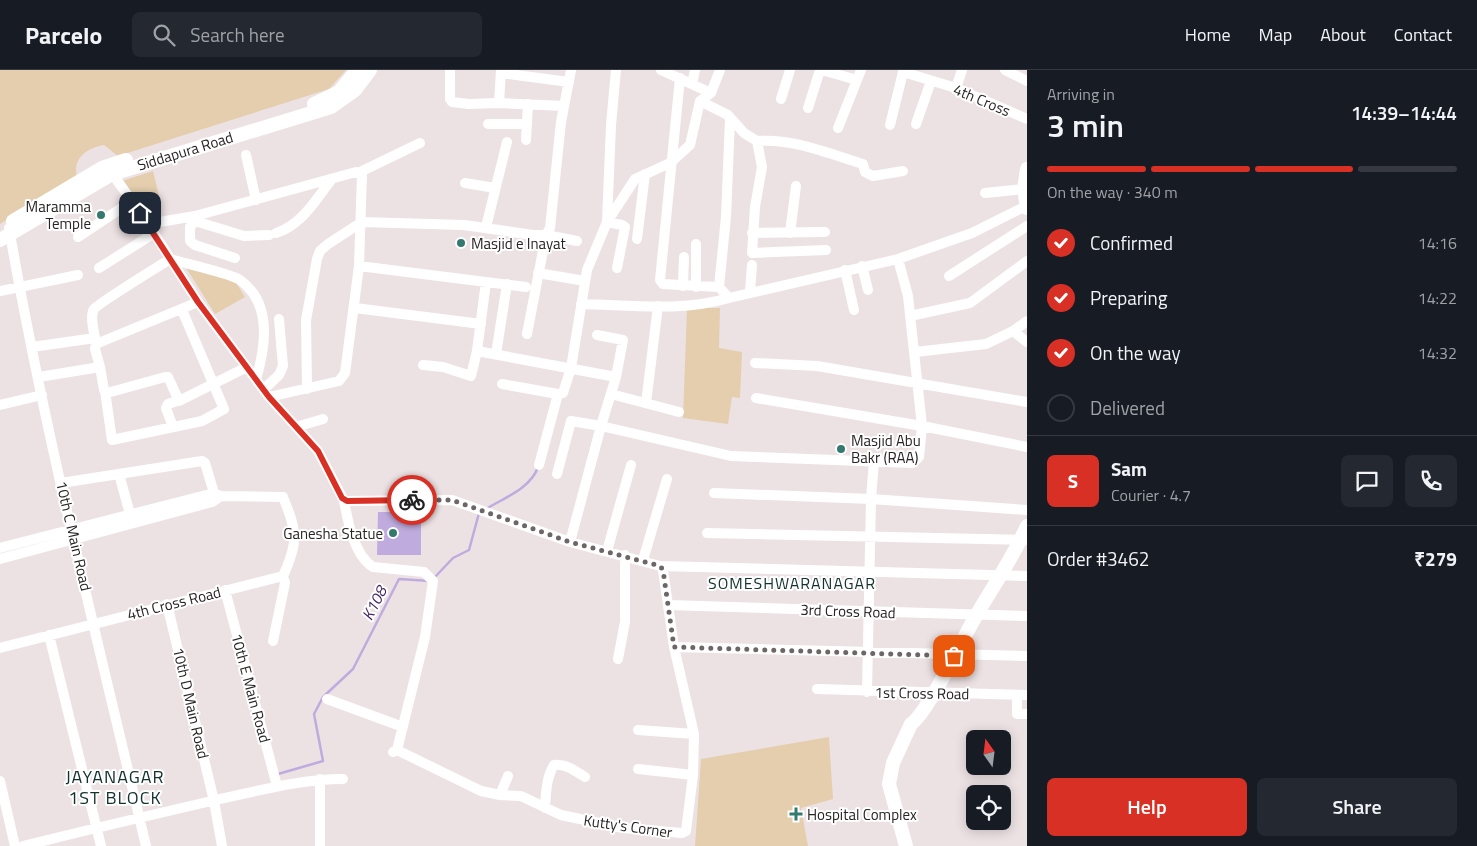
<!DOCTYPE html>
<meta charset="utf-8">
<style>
:root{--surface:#171b24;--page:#242831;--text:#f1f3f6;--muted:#9ea1a6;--line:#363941;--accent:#d93025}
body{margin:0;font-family:"Titillium Web",sans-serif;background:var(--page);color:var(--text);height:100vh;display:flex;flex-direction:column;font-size:19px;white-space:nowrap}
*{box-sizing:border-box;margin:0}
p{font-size:16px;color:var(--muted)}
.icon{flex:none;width:28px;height:28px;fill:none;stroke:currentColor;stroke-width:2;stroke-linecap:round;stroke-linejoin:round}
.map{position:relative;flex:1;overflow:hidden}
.details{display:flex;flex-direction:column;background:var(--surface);width:450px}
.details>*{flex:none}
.needle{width:32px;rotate:346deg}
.tools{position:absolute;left:966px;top:660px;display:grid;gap:10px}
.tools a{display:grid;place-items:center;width:45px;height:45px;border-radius:8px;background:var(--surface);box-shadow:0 2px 12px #0003;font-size:25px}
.pin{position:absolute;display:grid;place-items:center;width:42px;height:42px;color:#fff;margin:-21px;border-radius:10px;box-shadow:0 2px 8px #0006}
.courier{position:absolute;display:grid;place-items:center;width:50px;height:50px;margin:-25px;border:4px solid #d93025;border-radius:50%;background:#fff;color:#222;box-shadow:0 1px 6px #0007}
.headline em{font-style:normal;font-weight:600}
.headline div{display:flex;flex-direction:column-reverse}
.headline{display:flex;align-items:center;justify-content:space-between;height:85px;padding:0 20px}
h1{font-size:32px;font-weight:600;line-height:38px}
.bar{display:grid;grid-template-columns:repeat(4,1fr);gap:8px 5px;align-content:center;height:60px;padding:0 20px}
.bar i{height:6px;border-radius:4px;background:var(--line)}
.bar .current{background:var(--accent)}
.bar p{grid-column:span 4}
.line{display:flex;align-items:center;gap:12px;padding:0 20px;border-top:1px solid var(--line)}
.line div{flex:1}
.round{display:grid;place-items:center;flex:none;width:52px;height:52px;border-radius:8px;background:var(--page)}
ol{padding:0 20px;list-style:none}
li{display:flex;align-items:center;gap:15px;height:55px}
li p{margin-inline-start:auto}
li .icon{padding:5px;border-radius:50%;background:var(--accent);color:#fff;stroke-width:4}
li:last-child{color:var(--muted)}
li i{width:28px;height:28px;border:2px solid var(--line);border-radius:50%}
.action{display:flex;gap:10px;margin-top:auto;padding:10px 20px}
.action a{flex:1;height:58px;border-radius:8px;background:var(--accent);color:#fff;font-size:20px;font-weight:600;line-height:58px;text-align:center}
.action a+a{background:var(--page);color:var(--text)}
header{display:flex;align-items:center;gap:30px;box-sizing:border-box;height:70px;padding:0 25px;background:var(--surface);border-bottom:1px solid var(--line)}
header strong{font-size:24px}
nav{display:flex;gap:28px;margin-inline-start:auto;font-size:18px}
.search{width:350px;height:45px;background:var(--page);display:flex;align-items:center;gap:12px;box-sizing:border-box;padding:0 18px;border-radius:8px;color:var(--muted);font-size:19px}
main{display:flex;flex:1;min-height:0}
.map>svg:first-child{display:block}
.green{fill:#e4cead}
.water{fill:#bfabde}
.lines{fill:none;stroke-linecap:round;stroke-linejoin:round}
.stream{stroke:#bfabde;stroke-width:2.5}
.street{stroke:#fff;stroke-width:10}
.secondary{stroke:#fff;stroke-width:14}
.done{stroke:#6d6667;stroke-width:5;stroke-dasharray:0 9}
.route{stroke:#d93025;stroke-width:6}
.poi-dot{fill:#34796e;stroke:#fff;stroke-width:2}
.labels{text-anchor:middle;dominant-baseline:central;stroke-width:4;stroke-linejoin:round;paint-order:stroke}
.street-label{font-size:15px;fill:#282424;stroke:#fff}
.poi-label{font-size:15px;fill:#282424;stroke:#fff;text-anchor:start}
.neighbourhood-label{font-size:16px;letter-spacing:1px;fill:#11322d;stroke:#fff}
.water-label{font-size:16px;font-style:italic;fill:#442865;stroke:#fff}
.quarter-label{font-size:18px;letter-spacing:1px;fill:#11322d;stroke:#fff}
</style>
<header>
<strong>Parcelo</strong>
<div class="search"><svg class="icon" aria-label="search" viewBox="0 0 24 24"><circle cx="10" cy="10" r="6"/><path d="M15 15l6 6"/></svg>Search here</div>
<nav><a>Home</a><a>Map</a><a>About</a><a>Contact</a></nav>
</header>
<main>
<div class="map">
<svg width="1027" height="776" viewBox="0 0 1027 776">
<rect width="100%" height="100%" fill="#ede2e3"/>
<!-- green -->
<path class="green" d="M0 0H346L329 19 118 86 104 75C87 78 72 88 77 108L0 154Z
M153 101 161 134 142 140 122 111Z
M185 196 233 208 245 227 215 244Z
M687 238H720L719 278 742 282 740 328 732 327 728 354 683 348Z
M829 667 833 729 801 738 808 776H695L701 689Z"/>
<!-- water -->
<path class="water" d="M378 442H421V485H377Z"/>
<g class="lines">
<!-- stream -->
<path class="stream" d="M486 439C504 428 531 418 538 397
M434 508 453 488 469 480 479 443
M278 704 323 691 314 644 323 627 353 599 399 509 430 511"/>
<!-- street -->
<path class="street" d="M450 0V29L452 32 469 34 499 33
M501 0 499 33 564 36
M616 0 611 55 607 152 622 155 625 157 617 198
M661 0 711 23
M822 0 857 10
M1005 0 1027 11
M501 3 569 12
M680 8 660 210 663 214 719 217 729 228 898 189
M692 14 695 0
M956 18 962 0
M781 29 790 0
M700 31 728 45 730 49 726 147 719 217
M808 38 820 0
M728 45 744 63 757 71 762 97 755 137 752 183 826 180
M488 54H527
M916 54 931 11
M890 55 903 2 956 18 1027 49
M838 58 861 0
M526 70 528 34
M757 71C793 68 829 84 863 94L865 102 873 106 903 101
M246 85 256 130
M109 99 148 154 198 232 269 327 318 381 344 431 452 430 570 472 660 496 1027 506
M360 102 420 73
M465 113 495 118
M985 123 1024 119
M191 147 195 151 244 166 269 165
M195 151 190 157V171L195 175 235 188
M148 154 195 146 356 102 362 104 359 196 345 303 339 311 269 327
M486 157 507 72
M9 158C45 366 98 571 146 776
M276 163C302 155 316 129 332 109
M752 163 825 162
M790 163 796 116
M78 167 132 131
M637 169 645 104
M359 196 526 217
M862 196 868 220
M99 198 153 164
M845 200 854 240
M538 203 585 211
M949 206 1027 156
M683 216 684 187
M696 217V174
M0 221 78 205
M750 222 752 195
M581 234C630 235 682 242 729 228
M355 238 481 254
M910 246 970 233 1027 191
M1027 251 1013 261 1027 272
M527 264 546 165 577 171
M597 265 623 270 616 307
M96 274C95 265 89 247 94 239 97 234 159 196 170 189 183 193 232 204 240 210 272 233 266 276 256 309
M32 277 95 268
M477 281 616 307 601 356 731 386 913 393 919 387 922 356 1027 377
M915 282 986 274 1013 261
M496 284 507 214
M755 293 817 296 1027 332
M423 295 443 297 471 306 477 281 486 212
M100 297 104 320 107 323 165 307H168L179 331 247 297
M39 307 100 297 95 279 96 274 198 232
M502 314 558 324 563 323 571 298 587 200 607 152 635 109 670 93 690 75 700 31 711 23 720 0
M264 319 279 305 283 296 279 249
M307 319 306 250 317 189 320 181 328 174 362 152 464 155 533 165H546L550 158 561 52 571 0
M105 321 112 370 202 351 224 339 182 240
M611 324 679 342
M756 328 922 356 908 226 898 189 972 163 1026 136
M646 333 658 236
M0 335 42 325
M173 357 166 338 168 334 177 331
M296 357 323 349
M539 395 558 324
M119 404 130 444
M557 404 571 351 601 356 570 472
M61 413 202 391 205 393 214 423
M714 423 871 429 1027 440
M344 431C348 452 354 485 373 497L424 502 433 511 425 567 397 680 393 682
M707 463 1026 470
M0 478 214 423 221 426 283 427C297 462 299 471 283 506
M607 481 631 395
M0 489 212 432 221 426
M643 490 667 409
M225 520 277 716
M167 534 214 731 222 776
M668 535 1027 546
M49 565 101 776
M674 577 1027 586
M0 578 283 506 285 513 273 571
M618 589 625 552V485
M817 619 1027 625
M867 622 871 429 874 391
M1017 625V644H1027
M327 629 403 657
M638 660 694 664
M397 680 481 721 500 725 521 726 561 745 623 758 682 763 686 761 693 705 694 664 674 577 663 500 660 496
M638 699 693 705
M0 711 15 776
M500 725 508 706
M545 738C546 723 546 708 554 695 565 693 575 701 585 707
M23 776C87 760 151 745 216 730 258 721 300 709 343 709
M320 776V709"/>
<!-- secondary -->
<path class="secondary" d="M314 34 339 22 357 0
M1027 99 1024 119 1027 138
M13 151 102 98 126 90
M0 170 112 104 331 37 355 20 370 0
M906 776 889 714 893 693 911 654C928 643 963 567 976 546 993 516 1013 488 1027 456"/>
</g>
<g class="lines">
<!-- done -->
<path class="done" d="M412 430H452L570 472 660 496 663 500 674 577 954 586"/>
<!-- route -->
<path class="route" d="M140 143 198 232 269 327 318 381 342 428 347 431 412 430"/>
</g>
<!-- markers -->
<g class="poi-dot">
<circle cx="101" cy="145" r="5"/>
<circle cx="461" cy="173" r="5"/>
<circle cx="841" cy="379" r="5"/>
<circle cx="393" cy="463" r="5"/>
<path d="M793.5 736.5h5v5h5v5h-5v5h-5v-5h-5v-5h5z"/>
</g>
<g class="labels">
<!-- street labels -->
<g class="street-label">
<text transform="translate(982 30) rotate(23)">4th Cross</text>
<text transform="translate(185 81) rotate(-17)">Siddapura Road</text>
<text transform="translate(74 466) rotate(77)">10th C Main Road</text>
<text transform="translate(174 533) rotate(-14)">4th Cross Road</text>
<text transform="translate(848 541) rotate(2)">3rd Cross Road</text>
<text transform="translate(251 618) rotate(75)">10th E Main Road</text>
<text transform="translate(922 623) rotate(1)">1st Cross Road</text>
<text transform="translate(191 633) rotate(77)">10th D Main Road</text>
<text transform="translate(628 756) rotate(8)">Kutty's Corner</text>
</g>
<!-- poi labels -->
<g class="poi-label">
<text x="91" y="136" text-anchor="end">Maramma<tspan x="91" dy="17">Temple</tspan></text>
<text x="471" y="173">Masjid e Inayat</text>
<text x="851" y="370">Masjid Abu<tspan x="851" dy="17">Bakr (RAA)</tspan></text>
<text x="383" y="463" text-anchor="end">Ganesha Statue</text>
<text x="807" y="744">Hospital Complex</text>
</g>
<!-- neighbourhood labels -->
<g class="neighbourhood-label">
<text x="792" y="513">SOMESHWARANAGAR</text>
</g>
<!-- water labels -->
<g class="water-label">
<text transform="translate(374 533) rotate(-63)">K108</text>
</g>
<!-- quarter labels -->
<g class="quarter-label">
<text x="115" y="706">JAYANAGAR<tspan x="115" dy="21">1ST BLOCK</tspan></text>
</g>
</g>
</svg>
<div class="tools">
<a><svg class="needle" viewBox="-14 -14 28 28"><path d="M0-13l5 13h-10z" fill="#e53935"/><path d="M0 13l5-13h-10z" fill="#9ea1a6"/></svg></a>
<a><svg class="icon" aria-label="locate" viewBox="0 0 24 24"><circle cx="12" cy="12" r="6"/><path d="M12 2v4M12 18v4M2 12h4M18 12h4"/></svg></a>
</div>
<div class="pin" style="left:954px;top:586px;background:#ea580c"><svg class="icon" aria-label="bag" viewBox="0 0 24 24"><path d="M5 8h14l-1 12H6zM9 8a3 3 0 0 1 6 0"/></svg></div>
<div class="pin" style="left:140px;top:143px;background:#1f2937"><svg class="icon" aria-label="home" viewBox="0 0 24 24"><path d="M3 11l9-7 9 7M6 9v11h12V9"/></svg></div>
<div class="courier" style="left:412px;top:430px"><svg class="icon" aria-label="bike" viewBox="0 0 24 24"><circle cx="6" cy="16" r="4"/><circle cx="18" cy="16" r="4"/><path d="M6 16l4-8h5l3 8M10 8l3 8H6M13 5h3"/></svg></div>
</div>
<section class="details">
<div class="headline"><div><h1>3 min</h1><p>Arriving in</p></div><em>14:39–14:44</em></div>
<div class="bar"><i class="current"></i><i class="current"></i><i class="current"></i><i></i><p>On the way · 340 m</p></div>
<ol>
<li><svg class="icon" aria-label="check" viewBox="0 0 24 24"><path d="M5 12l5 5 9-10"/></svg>Confirmed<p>14:16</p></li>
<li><svg class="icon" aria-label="check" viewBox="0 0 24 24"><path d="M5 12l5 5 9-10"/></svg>Preparing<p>14:22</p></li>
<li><svg class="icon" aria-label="check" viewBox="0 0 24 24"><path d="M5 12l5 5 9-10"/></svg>On the way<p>14:32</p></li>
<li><i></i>Delivered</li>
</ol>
<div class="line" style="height:90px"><b class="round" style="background:var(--accent);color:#fff">S</b><div><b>Sam</b><p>Courier · 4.7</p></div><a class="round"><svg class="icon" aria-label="chat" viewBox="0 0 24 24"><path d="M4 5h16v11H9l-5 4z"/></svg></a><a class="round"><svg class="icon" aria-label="phone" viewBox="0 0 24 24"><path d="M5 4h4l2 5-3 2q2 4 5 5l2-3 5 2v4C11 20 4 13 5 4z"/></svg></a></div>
<div class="line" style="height:65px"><div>Order #3462</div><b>₹279</b></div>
<div class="action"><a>Help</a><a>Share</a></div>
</section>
</main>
